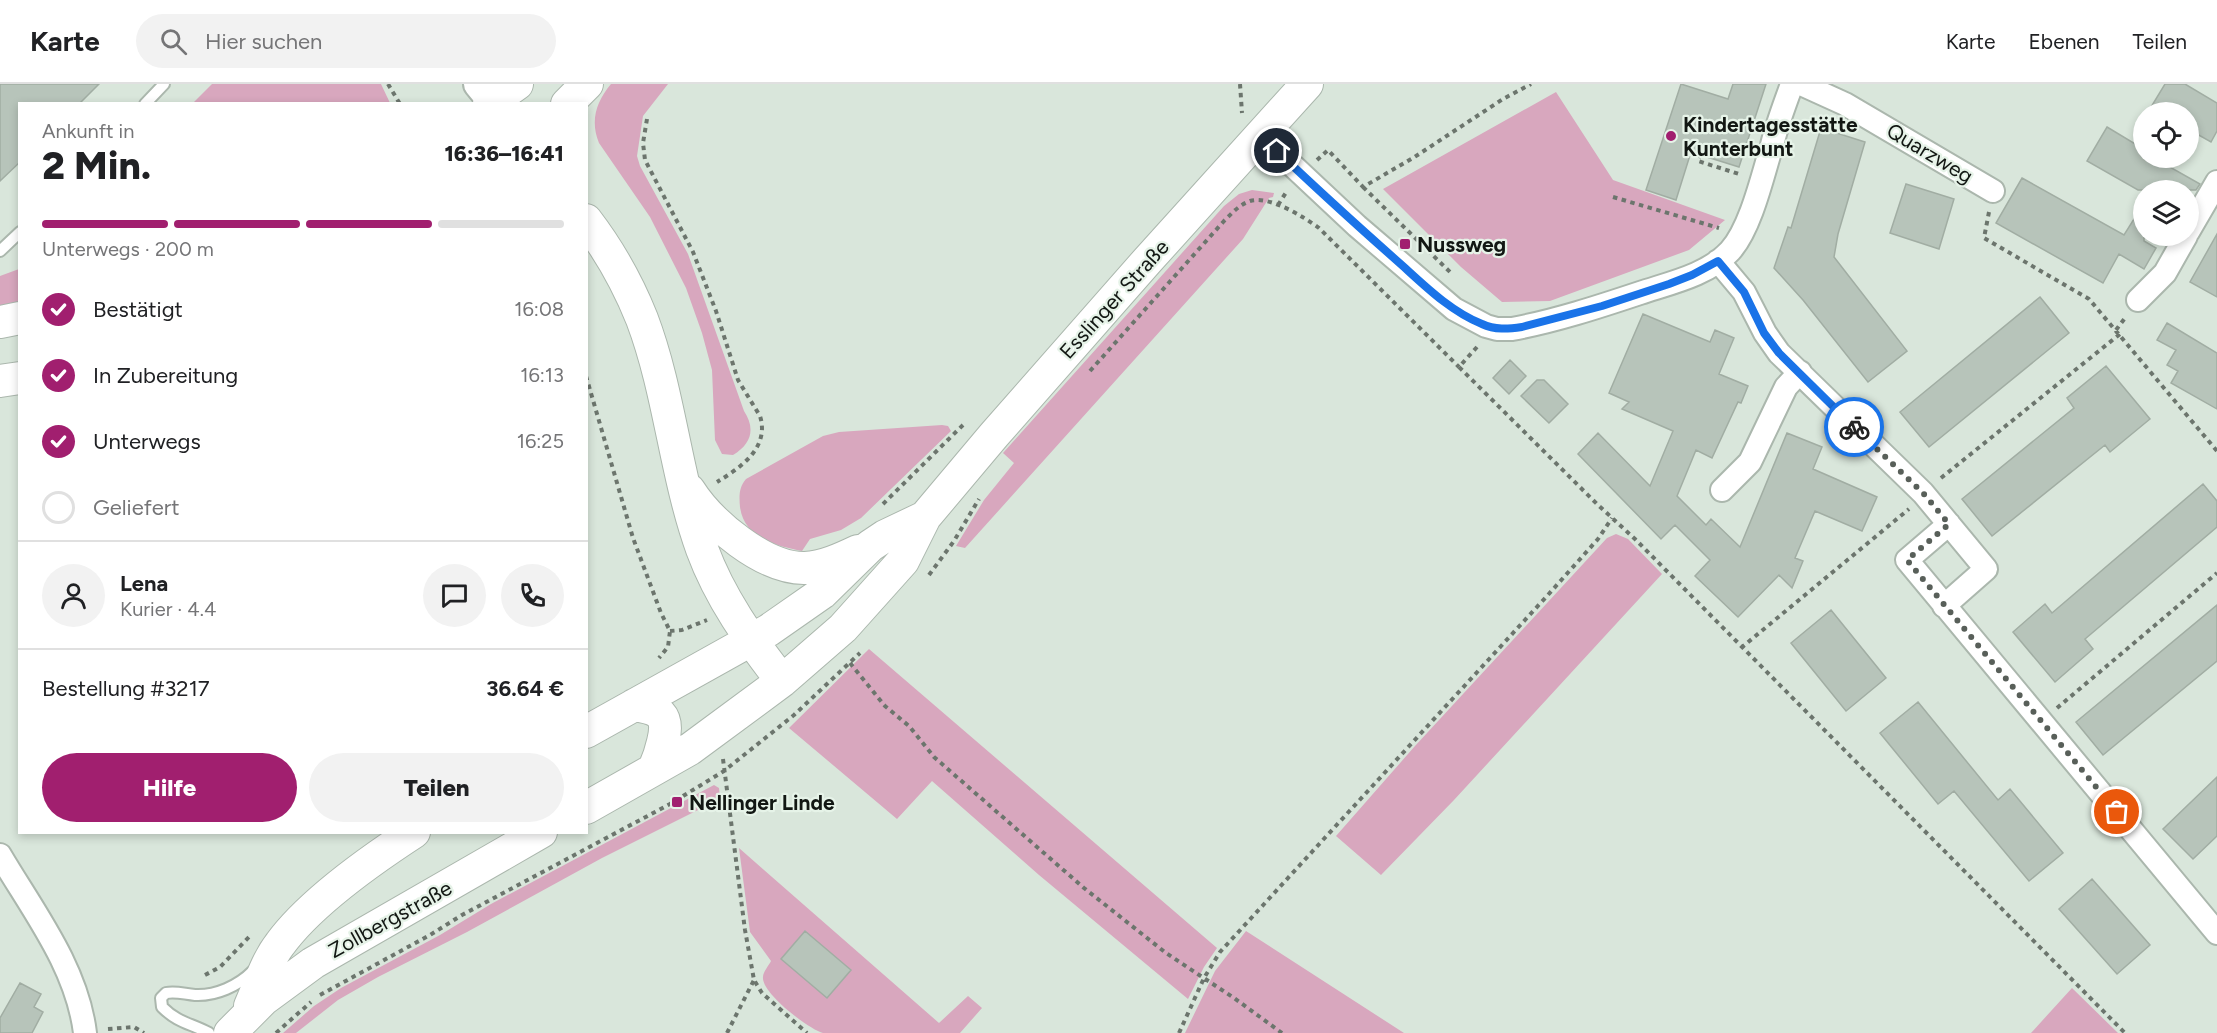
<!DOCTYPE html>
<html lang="de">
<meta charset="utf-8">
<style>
:root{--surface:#fff;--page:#f2f2f2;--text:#202124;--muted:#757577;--line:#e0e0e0;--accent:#a11f6f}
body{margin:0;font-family:Figtree,sans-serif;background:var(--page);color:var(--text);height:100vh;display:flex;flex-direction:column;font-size:22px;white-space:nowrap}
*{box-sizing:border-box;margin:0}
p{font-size:20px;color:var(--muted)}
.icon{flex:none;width:33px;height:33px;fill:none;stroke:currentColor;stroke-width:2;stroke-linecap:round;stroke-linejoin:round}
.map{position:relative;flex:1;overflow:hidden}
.side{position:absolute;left:18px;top:18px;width:570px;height:732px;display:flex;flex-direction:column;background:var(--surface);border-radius:0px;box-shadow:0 3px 9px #0003}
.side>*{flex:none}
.buttons{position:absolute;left:2133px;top:18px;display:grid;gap:12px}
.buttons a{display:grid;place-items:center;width:66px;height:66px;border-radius:50%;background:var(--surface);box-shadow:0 3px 9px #0003;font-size:30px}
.pin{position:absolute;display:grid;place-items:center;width:51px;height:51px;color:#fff;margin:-26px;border:3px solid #fff;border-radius:50%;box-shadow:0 2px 6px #0007}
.courier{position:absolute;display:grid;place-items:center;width:60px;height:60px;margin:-30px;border:4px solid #1a73e8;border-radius:50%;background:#fff;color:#222;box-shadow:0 2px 8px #0007}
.overview em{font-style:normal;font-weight:800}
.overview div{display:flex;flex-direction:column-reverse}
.overview{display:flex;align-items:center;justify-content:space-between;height:102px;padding:0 24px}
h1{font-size:39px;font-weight:800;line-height:45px}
.bar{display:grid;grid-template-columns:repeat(4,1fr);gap:9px 6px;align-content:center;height:72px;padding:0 24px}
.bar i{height:8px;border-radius:4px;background:var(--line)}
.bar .on{background:var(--accent)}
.bar p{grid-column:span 4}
.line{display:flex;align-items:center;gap:15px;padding:0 24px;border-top:2px solid var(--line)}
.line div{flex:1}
.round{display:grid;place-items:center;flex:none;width:63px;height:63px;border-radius:32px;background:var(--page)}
ol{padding:0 24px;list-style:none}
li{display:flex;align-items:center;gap:18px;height:66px}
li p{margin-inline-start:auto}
li .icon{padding:6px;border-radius:50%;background:var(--accent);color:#fff;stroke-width:4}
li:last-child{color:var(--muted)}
li i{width:33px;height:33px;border:3px solid var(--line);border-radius:50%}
.action{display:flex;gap:12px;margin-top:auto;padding:12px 24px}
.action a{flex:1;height:69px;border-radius:36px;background:var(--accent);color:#fff;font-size:24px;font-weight:800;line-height:69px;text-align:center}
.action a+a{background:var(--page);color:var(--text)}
header{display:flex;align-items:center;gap:36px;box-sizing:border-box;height:84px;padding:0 30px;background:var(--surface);border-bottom:2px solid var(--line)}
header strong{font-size:28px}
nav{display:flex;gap:33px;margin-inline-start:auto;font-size:21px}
.search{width:420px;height:54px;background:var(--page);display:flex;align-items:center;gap:15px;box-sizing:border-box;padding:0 21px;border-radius:33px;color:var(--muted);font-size:22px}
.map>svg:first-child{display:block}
.green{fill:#d8a7be}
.building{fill:#b7c4ba;stroke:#a1ada3;stroke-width:1.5}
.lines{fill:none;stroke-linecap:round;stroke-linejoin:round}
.service-casing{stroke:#abb7ad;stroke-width:14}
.minor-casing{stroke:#abb7ad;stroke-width:26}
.tertiary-casing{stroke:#abb7ad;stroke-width:32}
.secondary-casing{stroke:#abb7ad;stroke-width:34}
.path{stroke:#6c756d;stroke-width:4;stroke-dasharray:4.5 4.5;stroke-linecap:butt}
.service{stroke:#fff;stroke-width:10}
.minor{stroke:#fff;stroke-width:22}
.tertiary{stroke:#fff;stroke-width:28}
.secondary{stroke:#fff;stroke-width:32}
.done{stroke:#585f59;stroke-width:6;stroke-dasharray:0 10.8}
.route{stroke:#1a73e8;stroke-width:8}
.poi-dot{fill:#a11f6f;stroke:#e6f3e8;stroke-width:2}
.labels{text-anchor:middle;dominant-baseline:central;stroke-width:4.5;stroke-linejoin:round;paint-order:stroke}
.poi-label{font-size:21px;font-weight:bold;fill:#121713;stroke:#e6f3e8;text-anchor:start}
.street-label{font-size:21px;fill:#121713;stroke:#e6f3e8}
</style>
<header>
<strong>Karte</strong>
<div class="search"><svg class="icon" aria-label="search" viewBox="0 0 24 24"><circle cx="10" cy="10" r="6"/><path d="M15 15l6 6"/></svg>Hier suchen</div>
<nav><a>Karte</a><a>Ebenen</a><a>Teilen</a></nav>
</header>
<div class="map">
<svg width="2217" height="949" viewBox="0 0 2217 949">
<rect width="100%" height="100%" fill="#d9e6db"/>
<!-- green -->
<path class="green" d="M212 0H381L390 19H193Z
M611 0H668L643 32 637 72 640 82 688 170 744 327C756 345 751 360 733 371L722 370 715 356 712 286 702 249 686 204 650 133 599 59C590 37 596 18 611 0Z
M1556 8 1613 96 1725 136 1689 166 1550 217 1502 218 1461 183 1383 105Z
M1252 106 1274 109 1273 113 1269 114 1243 155 965 464 956 462 984 416 1014 379 1003 369 1224 122 1239 110Z
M19 185V218L0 222V192Z
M942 341 948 342 951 347 861 434 841 446 810 455 802 467C776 462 744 454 740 423 739 412 739 403 746 395L823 352 839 348Z
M1616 450 1628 455 1662 490 1454 716 1381 791 1336 752 1415 662 1607 454Z
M869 565 1217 864 1204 883 1188 915 1039 791 932 697 897 735 789 644Z
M714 701 719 704 720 715 602 774 467 848 378 893 338 916 296 949H283L314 922 341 904 440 851 491 820Z
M739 764 939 939 968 912 982 924 960 949H823C810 946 761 909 763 893 763 888 769 881 771 877L750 848Z
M1246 847 1404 949H1185L1215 887Z
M2072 904 2118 949H2031Z"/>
<!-- building -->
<path class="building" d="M0 0H99L79 20H20V78L0 97Z
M1681 0 1728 15 1733 0H1766L1739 83 1691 68 1676 116 1646 106Z
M2165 0H2185L2217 19V47L2211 58 2188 45V28H2148Z
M2107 43 2137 61 2136 63 2144 67V74H2154L2200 100 2196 106H2138L2087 77Z
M1821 44 1865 58 1838 150 1834 173 1907 267 1868 298 1803 216 1774 184 1788 143 1791 144Z
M2022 94 2124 151 2144 119V157L2156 164 2144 185 2119 170 2103 199 1996 139Z
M1906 100 1954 115 1939 165 1890 149Z
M2217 150V213L2190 198Z
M2040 213 2069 249 1929 363 1900 328Z
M1643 230 1710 258 1715 246 1734 254 1719 290 1748 302 1741 319 1738 318 1712 374 1696 366 1677 412 1706 441 1711 435 1740 463 1787 349 1822 363 1813 385 1877 413 1862 447 1815 427 1795 474 1803 477 1792 504 1779 491 1738 533 1695 492 1710 476 1675 441 1661 455 1578 370 1598 349 1650 402 1673 347 1622 325 1629 318 1609 309Z
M2167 239 2217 269V325L2171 299 2178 287 2167 281 2176 266 2157 256Z
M1510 276 1526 292 1509 310 1493 294Z
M2106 282 2150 335 2110 368 2105 361 1992 452 1962 415 2074 324 2067 314Z
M1537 296H1544L1568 320 1549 339 1521 312Z
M2203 400 2217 417V443L2085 555 2093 565 2055 598 2013 548 2045 520 2052 529Z
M2217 521V577L2103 671 2076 638Z
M1831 526 1886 594 1846 627 1791 559Z
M1918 618 1998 716 2010 705 2063 769 2029 797 1954 707 1938 720 1880 649Z
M2217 693V752L2193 775 2163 745Z
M2092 795 2150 861 2117 890 2059 825Z
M805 847 851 886 827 914 781 875Z
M20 899 41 910 34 923 43 928 32 949H0V934Z"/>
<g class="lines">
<!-- service casing -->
<g class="service-casing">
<path id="service" d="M145 20 164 0
M0 167 20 148
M209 949C190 939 178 939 162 923L161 914 166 909C176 907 184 910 195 911 216 912 238 902 253 887"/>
</g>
<!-- minor casing -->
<g class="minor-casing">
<path id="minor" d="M1801 0 1845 20 1993 107
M1261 52 1357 142 1454 225 1486 242 1497 245H1512C1555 237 1598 223 1640 209 1670 199 1708 191 1730 167 1751 144 1763 90 1772 61 1777 40 1785 20 1792 0
M2188 148 2217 98
M1718 177 1744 208 1765 249 1779 269 1923 409 1986 485 1944 522
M2138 216 2165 189 2186 152
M1722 406 1750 378 1786 303 1800 288
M1949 440 1907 476 2217 849
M0 771C33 827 77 883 85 949"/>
</g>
<!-- tertiary casing -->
<g class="tertiary-casing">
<path id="tertiary" d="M478 0 492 17"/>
</g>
<!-- secondary casing -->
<g class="secondary-casing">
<path id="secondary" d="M489 20 517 0
M567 20 587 0
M586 136C609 166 628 200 642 235 670 309 675 390 702 465 720 514 750 556 782 597
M0 238 20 234
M0 297 20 294
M689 406C710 439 764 485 805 484 824 483 841 475 858 467
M634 621C659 625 670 630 663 658 661 667 658 676 654 685
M586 648 769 546 822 509 870 462 885 452 925 433
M586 724 690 665 782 597 843 544 903 477 925 433 994 351 1147 177 1307 0
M250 922C259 902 266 878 280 860 310 819 371 776 414 748
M230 949 264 915 313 879 541 748"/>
</g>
<!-- path -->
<path class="path" d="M388 0 400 20
M1240 0 1242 29
M647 35 643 59 645 76 693 168 716 227 738 296 760 332C770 364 740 384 717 398
M1702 61 1698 77 1739 90
M1317 76 1328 66 1363 103 1413 74 1503 15 1531 0
M1363 103 1451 189
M1613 113 1719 144
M1278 121 1287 107
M1989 128 1984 154 2089 215 2217 367
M2116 246 2125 234
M1477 263 1459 283 1598 421 1635 455 2125 949
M1090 287 1224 137C1232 129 1239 121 1250 117 1269 111 1304 133 1319 144L1459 283
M586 292 633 454 661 529 670 547 668 563 659 574
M1941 394 2120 250
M883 420 963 341
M929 491 954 457 979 415
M670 547 682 546 707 536
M1741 564 1909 425
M850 579 885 622 909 642 934 673 1084 804 1166 869 1234 914 1282 949
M2057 624 2217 489
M723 675 745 846 754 896 762 909 807 949
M205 891 220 883 249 853
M320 911 430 851 462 831 670 720 724 687 794 631 860 569
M108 945 134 943 144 949
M276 949 311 918
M727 949 754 896
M1179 949 1204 894 1220 868 1547 512 1598 455 1612 434"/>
<!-- service -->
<use href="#service" class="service"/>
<!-- minor -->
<use href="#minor" class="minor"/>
<!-- tertiary -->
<use href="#tertiary" class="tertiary"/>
<!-- secondary -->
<use href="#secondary" class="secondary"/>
</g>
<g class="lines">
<!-- done -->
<path class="done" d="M1854 343 1923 409 1949 440 1907 476 2117 728"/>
<!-- route -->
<path class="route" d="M1277 67C1319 107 1361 145 1404 183 1427 204 1452 228 1482 240 1495 246 1508 245 1522 243L1602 222 1669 200 1692 191 1718 177 1744 208 1764 249 1779 269 1854 343"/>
</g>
<!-- markers -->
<g class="poi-dot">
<circle cx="1671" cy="52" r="6"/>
<rect x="1399" y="154" width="12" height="12" rx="3"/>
<rect x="671" y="712" width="12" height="12" rx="3"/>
</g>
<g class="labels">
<!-- poi labels -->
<g class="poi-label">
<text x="1683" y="40">Kindertagesstätte<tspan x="1683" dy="24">Kunterbunt</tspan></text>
<text x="1417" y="160">Nussweg</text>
<text x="689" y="718">Nellinger Linde</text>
</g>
<!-- street labels -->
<g class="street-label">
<text transform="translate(1930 69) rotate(31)">Quarzweg</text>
<text transform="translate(1114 215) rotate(-48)">Esslinger Straße</text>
<text transform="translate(390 835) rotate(-29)">Zollbergstraße</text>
</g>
</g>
</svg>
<div class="buttons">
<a><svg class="icon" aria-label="locate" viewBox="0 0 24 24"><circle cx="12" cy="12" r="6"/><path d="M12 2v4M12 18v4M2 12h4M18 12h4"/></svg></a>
<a><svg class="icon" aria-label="layers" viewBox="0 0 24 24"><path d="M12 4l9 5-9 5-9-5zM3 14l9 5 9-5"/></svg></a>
</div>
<div class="pin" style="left:2117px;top:728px;background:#ea580c"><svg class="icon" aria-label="bag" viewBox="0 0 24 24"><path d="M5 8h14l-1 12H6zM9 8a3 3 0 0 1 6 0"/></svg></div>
<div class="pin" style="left:1277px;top:67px;background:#1f2937"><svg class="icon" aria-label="home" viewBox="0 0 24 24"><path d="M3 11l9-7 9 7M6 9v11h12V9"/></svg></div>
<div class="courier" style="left:1854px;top:343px"><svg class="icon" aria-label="bike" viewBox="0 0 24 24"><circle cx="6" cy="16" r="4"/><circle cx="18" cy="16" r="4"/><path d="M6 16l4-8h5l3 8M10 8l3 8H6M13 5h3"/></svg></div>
<section class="side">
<div class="overview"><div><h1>2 Min.</h1><p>Ankunft in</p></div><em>16:36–16:41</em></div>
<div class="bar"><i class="on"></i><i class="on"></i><i class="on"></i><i></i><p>Unterwegs · 200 m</p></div>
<ol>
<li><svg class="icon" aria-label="check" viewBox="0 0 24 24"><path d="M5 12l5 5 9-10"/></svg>Bestätigt<p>16:08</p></li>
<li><svg class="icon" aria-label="check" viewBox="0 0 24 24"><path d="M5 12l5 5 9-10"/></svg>In Zubereitung<p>16:13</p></li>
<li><svg class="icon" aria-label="check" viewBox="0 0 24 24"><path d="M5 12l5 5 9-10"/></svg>Unterwegs<p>16:25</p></li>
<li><i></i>Geliefert</li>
</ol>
<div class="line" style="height:108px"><a class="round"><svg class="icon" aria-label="person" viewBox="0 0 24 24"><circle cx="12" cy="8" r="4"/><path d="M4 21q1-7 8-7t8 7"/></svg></a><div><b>Lena</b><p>Kurier · 4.4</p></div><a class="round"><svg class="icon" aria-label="chat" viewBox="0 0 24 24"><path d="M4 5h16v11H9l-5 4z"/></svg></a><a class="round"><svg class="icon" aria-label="phone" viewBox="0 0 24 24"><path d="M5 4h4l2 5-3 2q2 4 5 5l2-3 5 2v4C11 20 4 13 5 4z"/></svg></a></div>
<div class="line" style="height:78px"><div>Bestellung #3217</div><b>36.64 €</b></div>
<div class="action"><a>Hilfe</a><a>Teilen</a></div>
</section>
</div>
